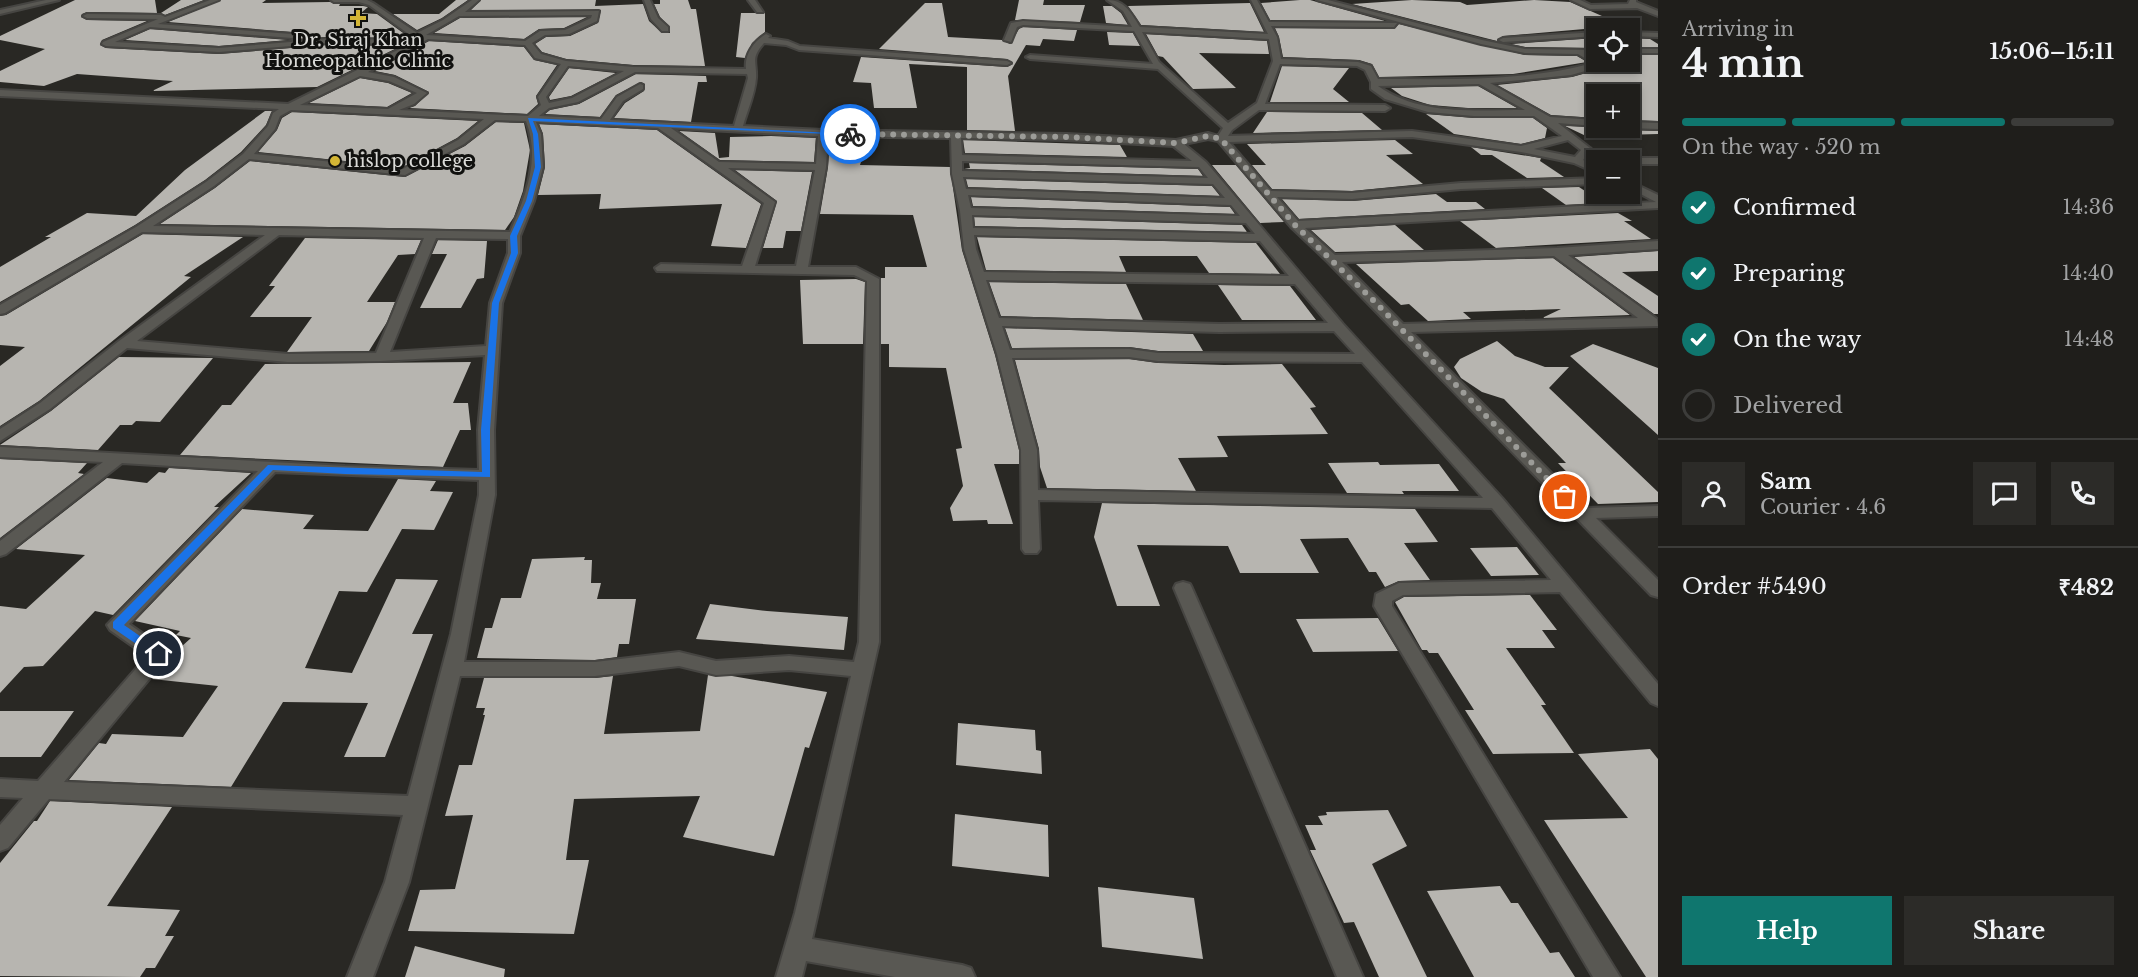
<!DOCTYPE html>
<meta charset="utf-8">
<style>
:root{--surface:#1f1e1b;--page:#2c2b28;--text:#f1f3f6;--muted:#a1a2a3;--line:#3c3c3a;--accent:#0f766e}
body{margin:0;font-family:"Libre Baskerville",serif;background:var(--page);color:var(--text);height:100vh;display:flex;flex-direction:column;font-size:22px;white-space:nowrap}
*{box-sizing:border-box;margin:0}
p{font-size:20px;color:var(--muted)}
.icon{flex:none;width:33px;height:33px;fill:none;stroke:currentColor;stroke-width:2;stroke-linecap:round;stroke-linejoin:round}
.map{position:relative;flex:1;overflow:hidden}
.details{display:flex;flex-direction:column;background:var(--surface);width:480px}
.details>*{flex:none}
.tools{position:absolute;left:1586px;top:18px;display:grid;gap:12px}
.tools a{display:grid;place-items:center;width:54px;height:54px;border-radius:0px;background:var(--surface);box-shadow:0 3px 9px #0003,0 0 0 2px var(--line);font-size:30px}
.pin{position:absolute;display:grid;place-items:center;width:51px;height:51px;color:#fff;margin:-26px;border:3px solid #fff;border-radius:50%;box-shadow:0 2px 6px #0007}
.courier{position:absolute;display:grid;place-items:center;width:60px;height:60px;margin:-30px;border:4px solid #1a73e8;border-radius:50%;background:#fff;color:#222;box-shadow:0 2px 8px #0007}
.head em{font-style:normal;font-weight:800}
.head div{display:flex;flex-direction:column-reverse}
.head{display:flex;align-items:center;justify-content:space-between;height:102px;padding:0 24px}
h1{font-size:39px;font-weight:800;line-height:45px}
.bar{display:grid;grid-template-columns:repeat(4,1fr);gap:9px 6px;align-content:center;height:72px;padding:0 24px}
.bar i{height:8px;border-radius:4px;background:var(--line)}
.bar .on{background:var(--accent)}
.bar p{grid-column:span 4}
.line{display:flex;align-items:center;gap:15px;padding:0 24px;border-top:2px solid var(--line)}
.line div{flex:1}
.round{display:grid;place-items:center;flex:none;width:63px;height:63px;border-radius:0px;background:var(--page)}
ol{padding:0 24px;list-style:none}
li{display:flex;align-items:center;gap:18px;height:66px}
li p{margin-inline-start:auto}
li .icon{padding:6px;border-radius:50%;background:var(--accent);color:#fff;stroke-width:4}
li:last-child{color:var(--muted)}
li i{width:33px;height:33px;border:3px solid var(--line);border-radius:50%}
.action{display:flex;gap:12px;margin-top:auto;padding:12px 24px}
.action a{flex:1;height:69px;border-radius:0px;background:var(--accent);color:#fff;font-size:24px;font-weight:800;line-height:69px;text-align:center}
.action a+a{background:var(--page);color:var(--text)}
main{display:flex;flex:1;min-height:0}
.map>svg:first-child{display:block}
.building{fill:#b7b5b0}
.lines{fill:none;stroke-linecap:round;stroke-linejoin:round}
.minor-casing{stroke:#464542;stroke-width:4}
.secondary-casing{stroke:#464542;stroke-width:4}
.minor{fill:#595853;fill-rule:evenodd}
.secondary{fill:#595853;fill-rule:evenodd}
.route{fill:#1a73e8}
.done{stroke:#9c9c98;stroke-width:6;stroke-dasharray:0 10.8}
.poi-dot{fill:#d4b635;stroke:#11110f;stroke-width:2}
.labels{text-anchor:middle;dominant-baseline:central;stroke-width:6;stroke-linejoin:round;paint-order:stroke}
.far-poi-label{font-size:18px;fill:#dadad7;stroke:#11110f}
</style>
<main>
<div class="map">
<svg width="1658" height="977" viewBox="0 0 1658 977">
<rect width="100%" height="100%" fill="#292824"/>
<!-- building -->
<path class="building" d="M75 0H155L157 13 87 12 82 14 81 17 87 20 147 21 102 40 100 45 106 48 219 54 327 45 401 46 317 87 152 91 173 81 77 74 44 86 0 82V71L45 49 0 40V36Z
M181 0H204L165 15 161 13Z
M221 0H266L262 3 330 2 340 4 339 6H363L368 7 361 13 377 14 410 38 327 37 294 39 298 35 292 32 168 22Z
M456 0H468L442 18 417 30 393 14H439Z
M481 0H596L595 6 643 4 649 21 662 33H670V27L660 17 654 4H660V0H688L691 9H696L705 66 633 65 566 59 542 52 535 44 546 37 570 36 598 23 601 10H471Z
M1019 0H1044L1043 5H1085L1080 22 1015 20Z
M1300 0H1310L1385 21 1270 20 1261 3Z
M1412 0 1460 2 1467 5 1534 0 1570 2 1634 30 1596 28 1503 36 1497 41 1352 4Z
M925 3H942L948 37 1002 40 1010 44 1019 29 1023 27 1077 30 1074 41 1043 39 1040 46 1026 45 1008 76 1015 131 967 130V67L909 64 917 108H874L871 83 853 82 861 57 1007 67 1013 64 1007 59 879 49Z
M1250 3 1264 32 1141 25 1128 6Z
M1103 6H1112L1121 13 1128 25 1106 23Z
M741 13H765V32L752 43 745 58 736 57Z
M587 17 564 28 539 29 524 39 434 33 460 18Z
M1399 24 1525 55 1577 56 1587 62 1513 74 1379 77 1372 64 1359 60 1283 57 1279 37 1275 28 1394 29Z
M150 29 288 40 219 46 125 40Z
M1107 32 1133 33 1140 46 1109 45Z
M1146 34 1267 41 1269 54 1199 53 1236 88 1193 89 1163 57 1158 56Z
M1596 38V55L1592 48 1525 47 1511 44Z
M1629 38 1650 39 1658 44V47H1629Z
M429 41 524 47 534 60 557 65 536 96 538 104 527 114 409 108 415 106 429 92 395 75 375 71Z
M1629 55H1658V121L1629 120V94H1596V118L1551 115 1497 85 1572 77 1604 68 1605 62H1629Z
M1282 66 1349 68 1333 89 1349 102H1270Z
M569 68 616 73 571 96 550 100 549 97Z
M636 74 706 76 707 82H698L691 122 614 118 625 103 644 91 645 84 641 82 616 95 600 117 545 114 550 110 579 104Z
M360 78 388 83 412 93 387 107 309 103Z
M1478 86 1517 108H1468L1430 105 1402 96 1391 88Z
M265 111H272L266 125 241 152 205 180 135 225 0 302V267L51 237H45L87 213 136 216 185 170Z
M292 112 478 121 457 138 403 167 258 152 277 130 282 118Z
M1267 112 1362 113 1382 130 1253 133Z
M1426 114 1474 118H1533L1547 128 1545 138 1521 144 1454 134Z
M496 122 524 123 530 150 523 191 514 217 505 230 160 224 215 188 250 161 405 177 465 146Z
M539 124 657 130 761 204 746 248 711 246 722 204 599 209 601 194 538 195 545 167 543 134Z
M1565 126 1627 128 1629 130 1658 131V134L1586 136Z
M679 131 715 133 719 158 729 157 730 137 771 136 816 138 814 162 720 160Z
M830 138 852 139V151L864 152 860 165 950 167 962 250 995 355 1019 450V464H994L1013 524H988L987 520 953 521 950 508 963 486 956 449 962 448 946 368 889 367V344H881V278H885V267H927L913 215 820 214 828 167Z
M963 140 1120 145 1127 157 965 153Z
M1395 140 1413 154 1386 155 1423 184 1352 191 1272 189 1252 165H1266L1247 144Z
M1471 147 1541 158 1540 161 1564 177 1527 178 1492 155H1481Z
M969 163 1198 169 1203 176 964 169 970 168Z
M1212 165H1236L1284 222 1260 223Z
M735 170 812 172 801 231H786L783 248H763L777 201Z
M966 179 1212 186 1220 196 968 187Z
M1579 187 1603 203 1566 205 1542 188Z
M1436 194 1447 202H1476L1485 209 1299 219 1282 199 1352 201Z
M971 197 1230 207 1235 214 973 206Z
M1618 213 1632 221H1624L1651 239 1496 248 1460 221Z
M974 217 1242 225 1247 232 975 226Z
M1395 225 1424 250 1335 252 1311 230Z
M143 234 243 237 184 276 191 277 39 401 0 426V366L25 347 0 345V316L6 315Z
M977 237 1256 243 1280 274 1209 273 1197 256H1119L1126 272 986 270Z
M305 238 421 240 415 254 398 255 367 302H395L387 322 369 351 287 352 312 317H250L275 286H269Z
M438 240 487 241 484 278 477 279 461 308H420L447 254H432Z
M1658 251V271L1622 272 1658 296V314H1654L1574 257Z
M1553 258 1630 315 1542 318 1561 309 1463 312 1471 319 1428 321 1409 304 1401 305 1356 264Z
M856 279 865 282 863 344H803L800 280Z
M989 282 1126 284 1143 320 1001 316Z
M1218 285 1290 286 1316 320H1242Z
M1005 328 1193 334 1203 351H1158L1129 347 1012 348Z
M1497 341 1515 356 1545 367H1569L1549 388 1658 492V502L1598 504 1558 463H1566L1504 399 1482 392 1461 378 1454 367 1460 359Z
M1593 344 1658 368V435L1570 356Z
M119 357 213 358 160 422 136 421 132 425H120L98 450 0 445 51 411Z
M1129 359 1158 363 1224 365 1282 364 1316 407 1310 408 1328 434 1217 436 1228 457 1178 458 1196 491 1047 488 1040 467 1039 449 1015 360Z
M471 362 453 403H468L471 430H460L443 467 180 455 222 405H231L265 364Z
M0 459 87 463 78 473 84 474 0 538Z
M1378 462 1380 465 1439 464 1459 491H1402L1404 494 1347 493 1328 463Z
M169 468 251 473 214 507H219L113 615 95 611 43 666 24 667 0 693V606L26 609 85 555 16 549 107 478 147 483 159 472 165 473Z
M398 479 436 481 430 491 453 492 434 530 402 529 367 592 339 591 305 668 352 673 396 579 438 580 412 634H433L385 757H344L368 703 283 702 231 787 69 780 99 743 106 744 112 734 183 737 218 686 152 679 171 656 191 638 176 635 180 631 135 621 242 509 314 515 303 529 368 531Z
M1102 503 1415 509 1438 542 1404 543 1430 580 1399 581 1385 587 1376 572H1369L1348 538 1300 539 1319 573H1240L1228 546 1137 545 1160 606H1117L1094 537Z
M1517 547 1539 575 1491 576 1470 548Z
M585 557 584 560H592L591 583H601L597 599H636L629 644H619L617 657 595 660 477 658 485 628H492L501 598H521L532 559Z
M1530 595 1557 630H1542L1555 648H1506L1546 705H1541L1574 753 1493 754 1465 710H1474L1438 653H1429L1427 650H1422L1395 602 1404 597Z
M710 604 767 611 848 617 844 650 696 639Z
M1378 618 1398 651 1313 652 1296 619Z
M708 675 732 676 827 692 809 748 805 747 774 856 683 837 700 796 574 799 566 860H589L574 934 408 931 420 890 455 889 473 815 445 816 459 765H472L485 715H483L485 708H476L484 678H595L613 676 604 734 700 731Z
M0 711H74L41 757H0Z
M958 723 1035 730 1036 750 1041 751 1042 774 956 765Z
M1650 749 1658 759V977H1646L1544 820 1628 818 1578 754Z
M50 801 172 807 107 906 180 910 165 936H174L155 968H146L140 977 0 976V863L34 821H37Z
M1388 810 1407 846 1372 864 1427 977H1379L1354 922 1344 923 1310 850H1316L1305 825H1323L1318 816 1327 815 1326 812Z
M955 814 1048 825 1049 877 952 866Z
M1500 886 1511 903H1518L1550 953 1559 952 1575 977H1474L1427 891Z
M1098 887 1194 898 1203 959 1102 947Z
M415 946 505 969 504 977H405Z"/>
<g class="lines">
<!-- minor casing -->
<g class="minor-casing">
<path id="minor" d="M210 0H219L158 24 292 34 296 36 292 38 150 27 115 42 219 48 327 39 419 40 421 39 414 38 369 5 359 2H334L331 0H367L373 3 417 33 443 20 472 0H479L465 12 599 11 597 21 569 34 545 35 532 43 541 54 566 61 633 67 746 69C744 55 754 41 766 34L770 36 768 38 788 41 800 46 1007 61 1011 63 1007 65 799 50 786 45 764 43C750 59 757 61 756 78 755 94 747 111 743 126L823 130 1067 134 1176 140 1208 133 1218 136 1223 128 1158 69 1030 59 1026 57 1030 55 1153 64 1134 31 1023 25 1017 27 1011 42 1004 40 1011 23 1023 21 1132 27 1123 11 1107 0C1125 0 1131 13 1140 27L1268 34 1251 0H1257L1269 22 1397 23 1394 27 1271 26 1277 37 1281 59 1358 62 1371 66 1378 79C1449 79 1524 82 1593 63L1578 54 1525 53 1481 44 1317 0H1328L1482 40 1525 49 1592 50 1593 52 1589 54 1596 58V62H1603V66L1571 75 1490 83 1550 117 1596 120V126L1558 123 1590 148 1592 150 1583 160 1596 166V173L1574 163 1521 152 1412 137 1229 142 1271 191 1352 193 1461 183 1596 178V184L1461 189 1352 199 1277 197 1298 221 1656 202 1629 188V181L1658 195V208L1305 228 1335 255 1557 248 1658 241V249L1568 255 1657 319 1658 326 1411 332 1586 508 1658 506V516L1596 518 1658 580V597L1651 595 1328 262 1291 227 1218 141 1208 139 1184 144 1206 162 1343 324 1503 499 1658 684V706L1651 703 1560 592 1403 595 1392 601V606L1620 977H1593L1374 606 1376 594 1399 583 1551 580 1492 508 1038 500 1040 549 1037 553H1025L1022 549 1021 450 997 354 964 249 960 211 952 174 951 138 828 136 826 167 808 267H856L879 279V642L812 939 962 965 971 968 975 977H895L806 961 802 977H776L795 913 851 676 789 670 716 675 679 666 595 676H460L409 882 373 977H347L385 882 403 815 49 799 8 848 0 851V825L23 798 0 797V779L38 781 147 656 110 630 107 625 258 471 122 463 6 554 0 556V541L103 462 0 457V447L345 466 479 470 478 430 485 355 381 361 288 362 127 348 50 409 0 441V429L40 403 119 341 265 235 142 232 5 313 0 314V305L136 227 206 182 243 154 268 126 273 113 279 109 0 96V90L288 104 410 44 327 43 219 52 106 46 102 44 103 42 158 19 87 18 83 16 87 14 161 15 165 17ZM592 15 591 18 565 30 540 31 525 41 426 35 459 16ZM1142 32 1269 39 1273 61 1257 103 1228 123 1159 62ZM428 39 525 45 535 58 561 64 538 97 541 105 528 116 399 110 414 104 427 93 394 77 368 72ZM1280 64 1357 66 1365 70 1371 82V89L1385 99 1428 112 1474 116H1534L1562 136 1521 146 1412 131 1228 136 1232 130 1259 110 1385 111 1390 108 1385 105 1265 104ZM568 66 624 71 572 98 549 103 546 97ZM635 72 747 74 748 78 734 126 610 120 623 101 643 89V85L640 84 617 97 601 119 539 116 549 108 578 102ZM360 76 389 81 417 93 388 109 300 105ZM1479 84 1525 110C1476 110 1420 116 1378 86ZM291 110 484 119 458 140 403 169 254 154 275 129 280 116ZM495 120 526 121C541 160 525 197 510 232L153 226 214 186 249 159 405 175 464 144ZM536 122 658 128 764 203 742 266 661 264 655 268 657 271 854 275 867 281 859 642 854 662 789 656 716 661 679 652 595 662H464L495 495 494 430 502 303 520 253V236L534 201 543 167 541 134ZM671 128 818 136 816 164 719 162ZM961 138 1067 140 1173 146 1192 161 962 155ZM1568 140 1581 150 1575 157 1534 149ZM962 161 1199 167 1208 178 962 171ZM728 168 815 170 796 266H755L775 202ZM963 177 1213 184 1225 198 966 189ZM968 195 1231 205 1240 216 971 208ZM972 215 1246 223 1255 234 973 228ZM279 235 424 238 376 353 288 354 137 341ZM974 235 1260 241 1289 276 984 272 976 249ZM436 238 508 239V253L490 303 486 346 390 352ZM1554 256 1638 318 1403 324 1342 262ZM986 280 1295 284 1328 323 1219 324 999 318ZM1002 326 1219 332 1334 331 1355 354 1158 353 1129 349 1010 350ZM1129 357 1158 361 1362 362 1483 498 1038 490 1037 450 1012 358ZM275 472 479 480V495L451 634 408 796 64 782 169 655 166 650 129 624Z
M644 0H650L658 18 668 27V31H662L651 19Z
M748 0H755L763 12H757Z
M1571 0H1580L1591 5 1628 4 1630 0H1636V2L1658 11V16L1637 8 1590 9Z
M1596 32V36L1503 42 1499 40 1503 38Z
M1629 32 1658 33V37L1629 36Z
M1629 49H1658V53H1629Z
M1629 122 1658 123V129L1629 128Z
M1629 158H1658V164H1629V160H1624Z
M1183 582 1190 584 1192 588 1363 977H1337L1174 588 1176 584Z"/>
</g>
<!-- secondary casing -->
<g class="secondary-casing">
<path id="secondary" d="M46 0H59L0 14V10Z"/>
</g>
<!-- minor -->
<use href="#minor" class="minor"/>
<!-- secondary -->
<use href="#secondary" class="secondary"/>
</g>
<!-- route -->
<path class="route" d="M528 118 853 134 850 135 533 121 538 134 541 167 532 201 517 236 518 253 499 303 490 430V477L345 474 273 470 124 625 163 652V657H155L113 628V622L268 465 482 472 481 430 492 303 511 253 510 236 526 201 535 167 533 134Z"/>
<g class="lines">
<!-- done -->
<path class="done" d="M850 134 1067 137 1176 143 1208 136 1221 139 1295 225 1376 303 1565 497"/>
</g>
<!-- markers -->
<g class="poi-dot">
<path d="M355 9h6v6h6v6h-6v6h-6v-6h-6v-6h6z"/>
<circle cx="335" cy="161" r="6"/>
</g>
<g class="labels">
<!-- far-poi labels -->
<g class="far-poi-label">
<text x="358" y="40">Dr. Siraj Khan<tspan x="358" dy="21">Homeopathic Clinic</tspan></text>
<text x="347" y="161" text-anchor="start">hislop college</text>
</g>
</g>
</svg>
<div class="tools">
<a><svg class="icon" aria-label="locate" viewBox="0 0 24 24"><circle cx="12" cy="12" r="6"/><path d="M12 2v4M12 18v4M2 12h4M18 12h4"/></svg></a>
<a>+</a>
<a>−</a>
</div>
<div class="pin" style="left:1565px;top:497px;background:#ea580c"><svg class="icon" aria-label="bag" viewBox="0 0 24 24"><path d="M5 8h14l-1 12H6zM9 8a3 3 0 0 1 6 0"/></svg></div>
<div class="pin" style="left:159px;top:654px;background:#1f2937"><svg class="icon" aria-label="home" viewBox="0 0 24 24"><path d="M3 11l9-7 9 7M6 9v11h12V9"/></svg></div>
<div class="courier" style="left:850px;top:134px"><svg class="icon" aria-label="bike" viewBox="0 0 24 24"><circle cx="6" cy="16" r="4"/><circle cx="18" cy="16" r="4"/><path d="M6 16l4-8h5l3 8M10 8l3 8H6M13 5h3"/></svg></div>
</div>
<section class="details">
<div class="head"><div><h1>4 min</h1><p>Arriving in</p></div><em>15:06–15:11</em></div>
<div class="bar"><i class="on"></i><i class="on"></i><i class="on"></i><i></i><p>On the way · 520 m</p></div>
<ol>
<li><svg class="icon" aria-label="check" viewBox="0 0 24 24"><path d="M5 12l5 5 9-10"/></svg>Confirmed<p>14:36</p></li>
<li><svg class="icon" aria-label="check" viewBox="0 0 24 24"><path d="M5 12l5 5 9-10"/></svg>Preparing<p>14:40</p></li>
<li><svg class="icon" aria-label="check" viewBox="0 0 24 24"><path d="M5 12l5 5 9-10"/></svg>On the way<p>14:48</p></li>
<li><i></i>Delivered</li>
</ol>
<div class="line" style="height:108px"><a class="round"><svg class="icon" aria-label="person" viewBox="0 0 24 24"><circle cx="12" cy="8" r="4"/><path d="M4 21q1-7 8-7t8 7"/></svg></a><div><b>Sam</b><p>Courier · 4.6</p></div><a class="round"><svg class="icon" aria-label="chat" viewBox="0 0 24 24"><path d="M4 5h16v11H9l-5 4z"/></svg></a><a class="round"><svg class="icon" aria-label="phone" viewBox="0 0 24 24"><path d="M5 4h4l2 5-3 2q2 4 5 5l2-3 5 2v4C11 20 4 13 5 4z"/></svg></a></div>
<div class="line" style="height:78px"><div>Order #5490</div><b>₹482</b></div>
<div class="action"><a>Help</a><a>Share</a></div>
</section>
</main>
